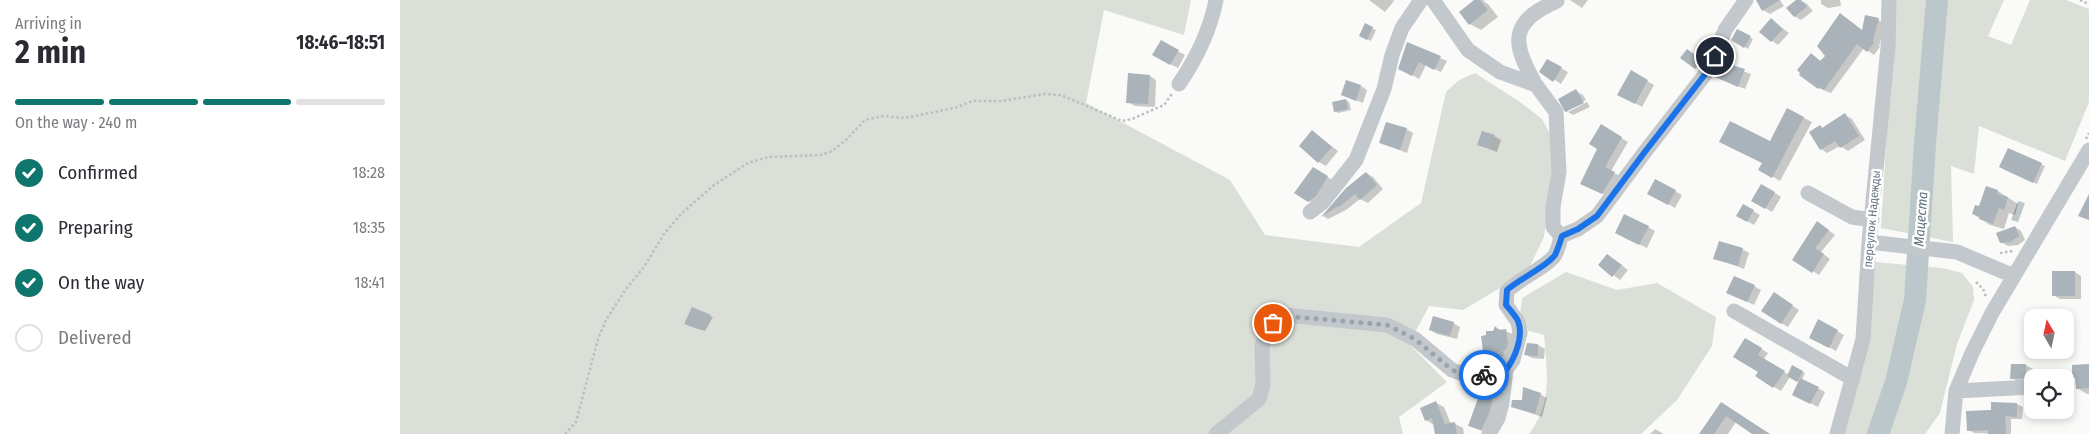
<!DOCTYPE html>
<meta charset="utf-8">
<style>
:root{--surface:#fff;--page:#f7f7f7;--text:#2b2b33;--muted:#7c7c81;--line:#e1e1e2;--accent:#0f766e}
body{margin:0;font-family:"Fira Sans Condensed",sans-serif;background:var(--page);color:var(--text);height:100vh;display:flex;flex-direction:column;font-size:19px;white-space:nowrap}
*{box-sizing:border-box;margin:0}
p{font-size:16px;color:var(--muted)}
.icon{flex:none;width:28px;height:28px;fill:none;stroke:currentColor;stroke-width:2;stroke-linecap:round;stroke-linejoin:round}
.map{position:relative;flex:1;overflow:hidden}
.drawer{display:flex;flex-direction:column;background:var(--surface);width:400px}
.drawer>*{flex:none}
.needle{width:32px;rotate:351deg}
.buttons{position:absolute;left:1624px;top:309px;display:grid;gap:10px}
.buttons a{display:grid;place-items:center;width:50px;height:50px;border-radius:10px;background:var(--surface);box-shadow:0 2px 8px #0003;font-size:25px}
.pin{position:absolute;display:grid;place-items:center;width:42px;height:42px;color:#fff;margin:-21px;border:2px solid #fff;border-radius:50%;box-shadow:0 1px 5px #0007}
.courier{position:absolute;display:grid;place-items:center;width:50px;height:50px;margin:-25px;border:4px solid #1a73e8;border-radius:50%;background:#fff;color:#222;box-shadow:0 1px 6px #0007}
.overview em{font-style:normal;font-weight:700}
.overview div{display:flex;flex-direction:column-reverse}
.overview{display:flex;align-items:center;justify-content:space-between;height:85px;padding:0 15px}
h1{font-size:32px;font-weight:700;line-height:38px}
.bar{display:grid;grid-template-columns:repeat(4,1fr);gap:8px 5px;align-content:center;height:60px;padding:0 15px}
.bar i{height:6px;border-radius:4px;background:var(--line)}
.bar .active{background:var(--accent)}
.bar p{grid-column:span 4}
ol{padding:0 15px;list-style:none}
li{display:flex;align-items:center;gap:15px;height:55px}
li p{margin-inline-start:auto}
li .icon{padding:5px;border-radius:50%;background:var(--accent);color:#fff;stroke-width:4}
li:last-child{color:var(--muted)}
li i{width:28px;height:28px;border:2px solid var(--line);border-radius:50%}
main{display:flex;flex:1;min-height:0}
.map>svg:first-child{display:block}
.green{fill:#dadfd7}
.water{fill:#bbc7cb}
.shadow{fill:#0003}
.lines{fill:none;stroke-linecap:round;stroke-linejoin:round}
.river{stroke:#bbc7cb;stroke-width:22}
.building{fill:#aab3b9}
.path{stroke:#bbbfc2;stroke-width:2.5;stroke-dasharray:2.5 2.5;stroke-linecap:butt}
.minor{stroke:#c3c8cc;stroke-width:15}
.done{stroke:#99a4ac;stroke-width:5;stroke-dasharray:0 9}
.route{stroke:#1a73e8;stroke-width:6}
.labels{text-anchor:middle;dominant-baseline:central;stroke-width:5;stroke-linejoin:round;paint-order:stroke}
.street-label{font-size:12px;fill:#657683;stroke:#fff}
.water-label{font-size:14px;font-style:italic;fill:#60757c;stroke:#fff}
</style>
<main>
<section class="drawer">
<div class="overview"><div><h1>2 min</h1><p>Arriving in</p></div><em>18:46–18:51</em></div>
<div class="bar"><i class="active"></i><i class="active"></i><i class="active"></i><i></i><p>On the way · 240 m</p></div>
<ol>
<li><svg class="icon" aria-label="check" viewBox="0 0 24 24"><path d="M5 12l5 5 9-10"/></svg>Confirmed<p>18:28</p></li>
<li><svg class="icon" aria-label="check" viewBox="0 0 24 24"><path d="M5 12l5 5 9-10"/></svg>Preparing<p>18:35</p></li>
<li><svg class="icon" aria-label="check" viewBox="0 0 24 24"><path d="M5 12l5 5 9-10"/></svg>On the way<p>18:41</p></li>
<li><i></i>Delivered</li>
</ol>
</section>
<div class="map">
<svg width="1689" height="434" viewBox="0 0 1689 434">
<rect width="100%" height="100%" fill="#fafaf8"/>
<!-- green -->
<path class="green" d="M0 0H791L784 35 704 10 686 103 830 180 865 235 959 247 1021 203 1046 92 1059 80 1075 73 1120 102 1142 119 1153 139V174L1144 237 1130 266 1105 285 1063 310 1029 306 1009 344 1047 382 999 417 1003 434H0Z
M1495 0H1604L1588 36 1611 45 1630 0H1666L1689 9V102L1665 161 1579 126 1574 174 1551 166 1553 242 1481 228Z
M1475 262 1542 268 1562 273 1573 287 1574 300 1557 344 1540 413 1525 434H1442L1469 338Z
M1166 272 1217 290 1257 283 1316 317 1312 346 1277 400 1241 434H1129C1153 401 1147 374 1144 335L1126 330 1120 315 1122 298Z"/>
<!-- water -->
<path class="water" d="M1618 201 1625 203 1618 222 1611 220Z"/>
<!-- shadow -->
<path class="shadow" d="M969 0H993L994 1 985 12Z
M1076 0H1085L1083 1 1088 4 1098 17 1081 30 1070 24 1061 12Z
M1170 0H1188L1182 8Z
M1358 0H1380L1384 6 1370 14 1363 10Z
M1398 0 1406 3 1413 11 1401 20 1394 16Z
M1421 0H1440L1441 6 1428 8 1421 4Z
M1440 14 1463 31 1478 20 1485 23 1479 46 1480 47 1474 55 1464 48 1431 93 1418 88 1411 55 1421 61 1426 56Z
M1371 20 1389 33 1378 45 1360 32Z
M965 25 976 30 971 41 960 36Z
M1338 31 1353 39 1348 49 1333 40Z
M761 42 785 55 778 68 760 59Z
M1007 44 1047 61 1041 72 1026 65 1019 79 1007 72Z
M1294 55 1308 65 1303 72 1282 58Z
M1147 60 1168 72 1161 84 1141 71Z
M1323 64 1351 74 1345 89 1323 80Z
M1231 72 1254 85 1242 107 1219 94Z
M750 76 756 80 755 107 735 106 728 102Z
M961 86 967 90 963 103 942 95Z
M1176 91 1183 95 1186 100 1168 109V112L1187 102 1190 107 1173 115 1166 111Z
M946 100 949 102 951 110 938 113 935 111Z
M1388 110 1412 122 1380 181 1360 169Z
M1445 115 1452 119 1465 140 1448 151 1440 146 1427 153 1421 149 1420 126 1423 128Z
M1202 126 1228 142 1211 171 1221 177 1209 197 1189 187 1199 148Z
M1006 129 1013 133 1007 153 981 143Z
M913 132 938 151 926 166 919 162Z
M1094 136 1101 140 1097 152 1079 145Z
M1608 149 1645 166 1637 184 1603 169Z
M914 169 934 181 916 205 909 201Z
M966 173 973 177 983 189 968 203 960 199 946 210 928 219 923 216Z
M1256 180 1282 195 1275 208 1249 193Z
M1362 185 1381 197 1372 212 1353 200Z
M1587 188 1598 191 1618 204 1615 215 1609 213 1604 229 1590 225 1573 214 1580 208Z
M1344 206 1360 215 1354 225 1338 216Z
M1248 227 1255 231 1247 248 1223 237Z
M1424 227 1435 235 1421 252 1430 259 1419 275 1394 259Z
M1615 227 1621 231 1625 240 1618 245 1608 246 1601 242Z
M1342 249 1349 253 1344 269 1315 258Z
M1208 255 1228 270 1220 280 1200 265Z
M1675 272 1681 276V299H1660L1653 295Z
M1354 286 1361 290 1354 305 1335 296Z
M1381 298 1399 310 1388 327 1381 323Z
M310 316 313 317 305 331 288 325Z
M1419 321 1444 335 1436 351 1417 341Z
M1053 323 1060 327 1057 339 1037 334 1030 330Z
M1631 323H1632V340L1627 337Z
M1096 328 1113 334 1110 360 1092 362 1085 358Z
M1346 339 1368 353 1364 359 1389 375 1393 367 1405 373 1402 380 1425 392 1418 407 1400 398V382L1390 377 1381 391 1356 376 1359 371Z
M1128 344 1138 345 1145 349 1144 359 1132 358 1126 355Z
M1626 365 1633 369 1632 381 1618 382 1612 378Z
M1689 365V394H1687L1677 388 1676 379 1674 377Z
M1140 394 1147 398 1142 417 1112 406Z
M1093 396 1102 401 1089 434 1070 426Z
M1036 403 1044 407 1051 424H1055L1063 428 1064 434H1036L1034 425 1026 420Z
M1322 403 1369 434H1354L1336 422 1328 434H1301Z
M1593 403 1617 404 1623 407 1622 419H1611V434L1574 433 1569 430 1592 411Z
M1255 429 1262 433 1263 434H1250Z"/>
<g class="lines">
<!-- river -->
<path class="river" d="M1478 434 1496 382 1515 300 1525 144 1537 0"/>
</g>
<!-- building -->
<path class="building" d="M1074 0H1080L1088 10 1069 25 1059 12Z
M1356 0H1380L1362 11Z
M1396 0H1401L1407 7 1394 17 1386 8Z
M1440 13 1462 30 1465 15 1479 18 1473 41 1474 43 1467 52 1457 44 1424 90 1419 87 1418 89 1399 75 1400 73 1397 70 1411 53 1420 61 1425 56 1417 46Z
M1371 18 1383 29 1371 42 1359 32Z
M965 23 973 27 967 40 959 36Z
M1337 29 1351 36 1344 48 1331 40Z
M761 40 779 50 770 65 752 55Z
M1007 42 1041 56 1034 70 1019 62 1012 76 998 69Z
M1287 49 1302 60 1295 69 1280 58Z
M1147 59 1162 67 1153 82 1139 72Z
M1322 62 1345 69 1338 87 1315 77Z
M1231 70 1248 80 1235 104 1217 95Z
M728 73 750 75 748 104 726 103Z
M946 80 961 85 956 101 941 95Z
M1176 89 1184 103 1165 112 1158 99Z
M946 99 948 109 934 112 932 102Z
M1387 108 1404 117 1372 178 1358 170 1362 163 1319 142 1330 121 1370 141Z
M1445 113 1459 136 1440 148 1435 141 1420 150 1409 132 1420 125 1422 128Z
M986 122 1007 128 1000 150 979 143Z
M1201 124 1222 137 1205 167 1215 172 1202 194 1180 184 1197 149 1189 144Z
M912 130 932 147 918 163 899 146Z
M1082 131 1095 135 1090 149 1077 145Z
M1608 148 1642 163 1633 183 1599 167Z
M913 167 928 176 916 196 908 202 894 193Z
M966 172 977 185 960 200 955 194 939 207 938 206 921 217 946 188Z
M1255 179 1276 190 1268 205 1247 194Z
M1361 184 1375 192 1365 209 1351 201Z
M1586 186 1598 190 1597 194 1608 197 1604 210 1599 208 1593 224 1579 219 1580 217 1572 214 1575 205 1579 206Z
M1689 194V220L1678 216Z
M1343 204 1354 210 1347 222 1336 216Z
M1224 214 1249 226 1239 245 1215 233Z
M1417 221 1429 230 1415 248 1424 254 1412 273 1392 260Z
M1615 226 1619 236 1610 242 1600 243 1596 233Z
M1319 241 1343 248 1338 266 1313 259Z
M1207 254 1222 265 1212 277 1198 265Z
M1652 271H1675V296H1652Z
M1334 276 1355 285 1347 302 1326 293Z
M1374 292 1393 305 1381 324 1361 311Z
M292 307 311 315 301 330 284 324Z
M1033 316 1054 322 1050 336 1029 330Z
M1418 319 1438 330 1429 348 1409 338Z
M1095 326 1099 330 1106 329 1108 343 1106 350H1103L1104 356 1084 359 1081 336 1086 335V331H1093Z
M1345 338 1362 348 1358 355 1385 371 1373 388 1355 376 1358 372 1333 357Z
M1127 343 1138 344V356L1124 355Z
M1611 364H1626V378L1610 379Z
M1689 364V388L1676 389 1675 378H1672V365Z
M1392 365 1403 371 1397 382 1387 376Z
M1400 378 1419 387 1410 404 1392 395Z
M1123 387 1141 393 1135 414 1111 407 1112 400H1122Z
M1081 390 1094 395 1089 414 1081 430 1068 426Z
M1036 401 1045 424 1055 422 1057 434H1035L1032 418 1025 421 1020 408Z
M1321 402 1370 434H1352L1326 416 1314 434H1299Z
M1591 402 1617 403V417L1605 416 1606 434H1588V430L1567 431 1566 411 1591 410Z"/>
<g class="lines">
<!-- path -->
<path class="path" d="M1680 0 1689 4
M1686 139 1689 133
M1600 253 1613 251
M1576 282 1583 289 1586 297
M165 434 176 422 198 339 206 320 226 289 244 267 264 234 281 214 314 185 348 163 368 157 421 155 432 151 446 140 465 120 483 116 505 118 558 107 572 101H601L645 94 661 95 722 121 732 119 764 105 772 94"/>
<!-- minor -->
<path class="minor" d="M1033 0 1068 50 1100 72 1136 85 1156 112 1159 172 1153 207V227L1161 236
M779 84C796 59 810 31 816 0
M1136 85C1112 44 1108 22 1157 1
M1408 193 1452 217 1472 220
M910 212 922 203 956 160 984 89 992 55 1002 28 1021 0
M1161 236 1178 229 1197 216 1244 153 1310 68 1325 30 1346 0
M1469 242 1557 252 1614 276
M1334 311 1453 379
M1665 386H1666
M1556 391 1632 387
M816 434 859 399 863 384 862 345 873 323 885 315 987 325 1015 339 1052 370 1069 376 1090 375 1106 370
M1089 434 1098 418 1102 403 1106 370 1113 360 1120 333 1118 322 1106 305 1107 291C1119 279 1148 266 1155 255 1158 249 1160 242 1161 236
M1437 434 1463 339 1469 242 1488 47 1489 0
M1552 434 1556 391 1572 353 1592 313 1689 150"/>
</g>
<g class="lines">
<!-- done -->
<path class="done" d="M873 323 885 316 987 325 1015 339 1052 370 1068 376 1084 375"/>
<!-- route -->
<path class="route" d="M1084 375 1106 370C1115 358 1124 336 1118 321 1115 315 1110 310 1106 305L1107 290C1119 279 1148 266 1155 255 1158 249 1160 242 1162 236L1178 229 1197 216 1244 153 1310 68 1315 56"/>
</g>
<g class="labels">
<!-- street labels -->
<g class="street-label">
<text transform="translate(1472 219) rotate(-85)">переулок Надежды</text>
</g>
<!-- water labels -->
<g class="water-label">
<text transform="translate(1521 219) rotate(-86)">Мацеста</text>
</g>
</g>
</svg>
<div class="buttons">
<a><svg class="needle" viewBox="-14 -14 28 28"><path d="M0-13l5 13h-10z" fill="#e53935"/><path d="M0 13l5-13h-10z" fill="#7c7c81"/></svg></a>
<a><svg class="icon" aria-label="locate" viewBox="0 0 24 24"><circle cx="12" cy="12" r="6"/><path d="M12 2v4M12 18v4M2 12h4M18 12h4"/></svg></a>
</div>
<div class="pin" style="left:873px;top:323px;background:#ea580c"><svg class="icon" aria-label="bag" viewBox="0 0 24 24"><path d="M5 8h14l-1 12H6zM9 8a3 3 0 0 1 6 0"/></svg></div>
<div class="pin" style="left:1315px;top:56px;background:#1f2937"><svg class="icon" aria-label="home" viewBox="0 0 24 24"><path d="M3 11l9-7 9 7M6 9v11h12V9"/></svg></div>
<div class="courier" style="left:1084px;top:375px"><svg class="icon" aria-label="bike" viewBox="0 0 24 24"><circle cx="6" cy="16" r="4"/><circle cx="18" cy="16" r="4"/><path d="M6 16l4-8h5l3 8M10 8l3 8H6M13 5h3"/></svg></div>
</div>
</main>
